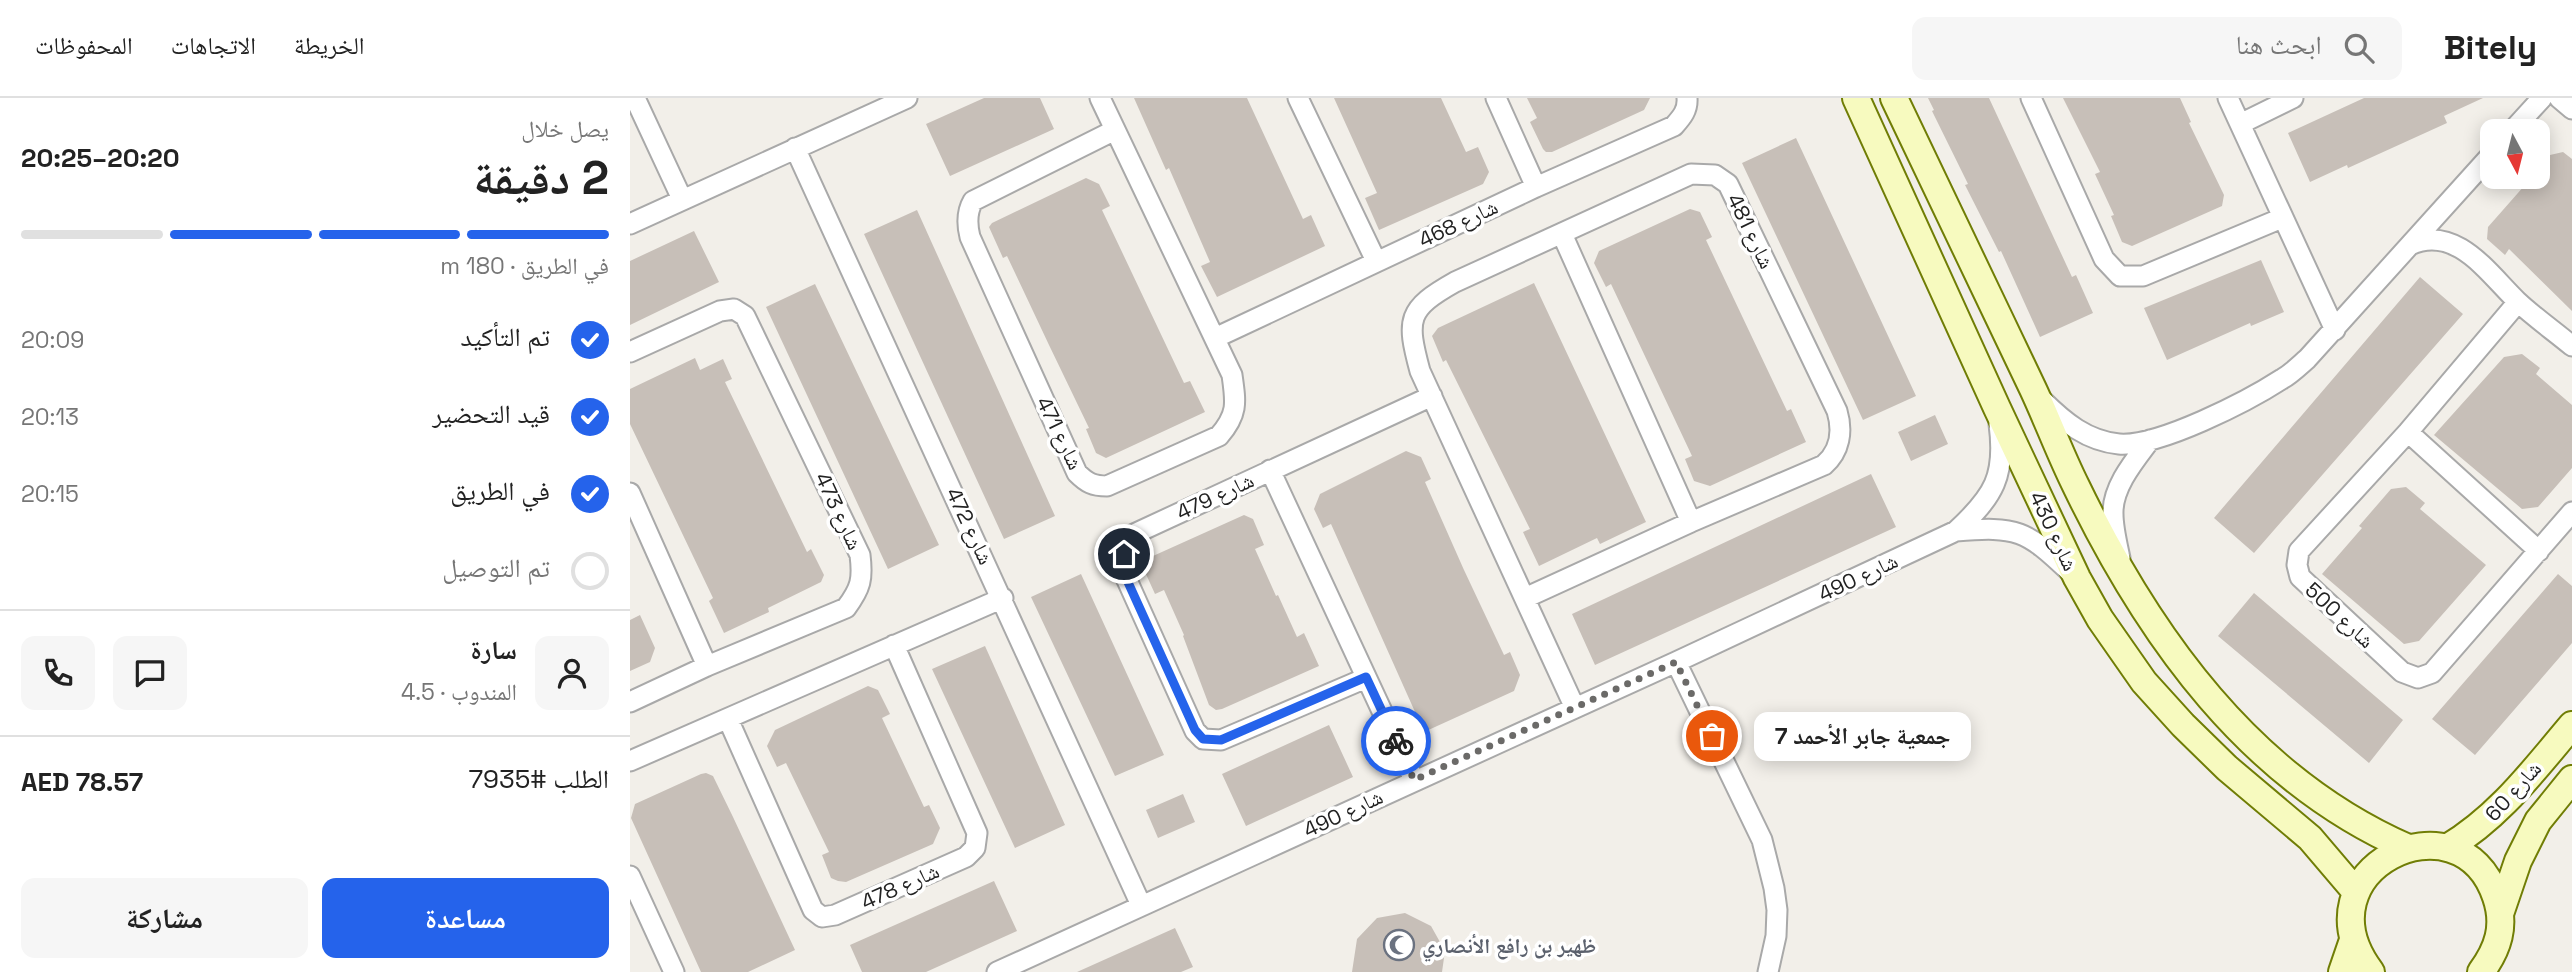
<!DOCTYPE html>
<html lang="ar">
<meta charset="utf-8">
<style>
:root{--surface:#fff;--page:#f6f6f6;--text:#222;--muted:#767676;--line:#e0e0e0;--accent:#2563eb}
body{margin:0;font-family:"Space Grotesk","Noto Naskh Arabic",sans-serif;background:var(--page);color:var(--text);direction:rtl;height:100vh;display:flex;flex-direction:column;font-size:26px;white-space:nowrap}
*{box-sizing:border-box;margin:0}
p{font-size:23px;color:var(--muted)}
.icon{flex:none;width:38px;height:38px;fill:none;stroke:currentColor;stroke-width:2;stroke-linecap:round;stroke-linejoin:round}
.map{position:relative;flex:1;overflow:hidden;direction:ltr}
.panel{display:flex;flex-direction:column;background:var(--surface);width:630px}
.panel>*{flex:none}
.needle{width:46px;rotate:173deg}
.tools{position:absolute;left:1850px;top:21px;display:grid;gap:14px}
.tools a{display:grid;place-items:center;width:70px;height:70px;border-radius:14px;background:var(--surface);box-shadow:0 4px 18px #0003;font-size:35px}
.pin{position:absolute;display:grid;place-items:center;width:60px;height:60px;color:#fff;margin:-30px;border:4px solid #fff;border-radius:50%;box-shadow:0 2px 7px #0007}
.courier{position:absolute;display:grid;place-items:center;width:70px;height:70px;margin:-35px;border:5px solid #2563eb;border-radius:50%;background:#fff;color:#222;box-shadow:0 2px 9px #0007}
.bubble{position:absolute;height:49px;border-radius:14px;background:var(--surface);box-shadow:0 4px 18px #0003;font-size:23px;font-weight:700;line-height:49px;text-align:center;direction:rtl}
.head em{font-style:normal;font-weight:700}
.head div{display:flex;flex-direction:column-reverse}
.head{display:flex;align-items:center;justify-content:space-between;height:119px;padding:0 21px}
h1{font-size:46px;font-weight:700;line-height:52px}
.bar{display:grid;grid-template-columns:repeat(4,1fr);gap:10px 7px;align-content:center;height:84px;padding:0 21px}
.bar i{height:9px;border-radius:5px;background:var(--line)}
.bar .on{background:var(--accent)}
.bar p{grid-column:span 4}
.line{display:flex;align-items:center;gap:18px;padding:0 21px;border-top:2px solid var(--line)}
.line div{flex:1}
.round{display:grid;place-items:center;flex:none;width:74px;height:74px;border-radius:14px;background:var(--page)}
ol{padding:0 21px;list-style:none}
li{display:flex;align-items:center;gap:21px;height:77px}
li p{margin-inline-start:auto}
li .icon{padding:7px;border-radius:50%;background:var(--accent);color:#fff;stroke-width:4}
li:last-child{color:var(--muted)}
li i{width:38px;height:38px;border:4px solid var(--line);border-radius:50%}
.button{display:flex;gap:14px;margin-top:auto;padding:14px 21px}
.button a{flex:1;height:80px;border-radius:14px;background:var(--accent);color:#fff;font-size:28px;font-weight:700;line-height:80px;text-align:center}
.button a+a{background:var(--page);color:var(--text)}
header{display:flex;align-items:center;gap:42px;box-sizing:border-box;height:98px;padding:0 35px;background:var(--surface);border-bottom:2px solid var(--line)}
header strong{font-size:33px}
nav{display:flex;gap:38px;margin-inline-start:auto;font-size:24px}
.search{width:490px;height:63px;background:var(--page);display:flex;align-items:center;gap:18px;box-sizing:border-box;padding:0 24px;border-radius:14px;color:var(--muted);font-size:26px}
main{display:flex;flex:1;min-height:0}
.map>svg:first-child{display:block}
.building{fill:#c7bfb8}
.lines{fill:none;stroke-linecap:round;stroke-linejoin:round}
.street-casing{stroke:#a9a9a9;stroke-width:23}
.secondary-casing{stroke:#707d05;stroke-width:30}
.street{stroke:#fff;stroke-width:19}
.secondary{stroke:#f7fabf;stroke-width:26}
.done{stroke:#6b6a68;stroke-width:7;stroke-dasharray:0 12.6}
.route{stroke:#2563eb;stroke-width:9}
.labels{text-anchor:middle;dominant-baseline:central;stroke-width:7;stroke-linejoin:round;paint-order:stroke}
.street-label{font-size:21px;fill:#222;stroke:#fff}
.worship-label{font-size:21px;font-weight:bold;fill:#5b616d;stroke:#fff;text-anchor:start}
</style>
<header>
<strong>Bitely</strong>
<div class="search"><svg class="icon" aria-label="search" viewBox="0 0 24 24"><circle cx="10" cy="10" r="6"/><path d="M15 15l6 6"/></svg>ابحث هنا</div>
<nav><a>الخريطة</a><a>الاتجاهات</a><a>المحفوظات</a></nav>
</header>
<main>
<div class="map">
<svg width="1942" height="874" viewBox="0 0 1942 874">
<rect width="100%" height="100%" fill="#f2efe9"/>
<!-- building -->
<path class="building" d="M354 0H410L424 31 320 78 296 26Z
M504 0H617L673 121 681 117 695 148 587 199 571 168 580 164 539 70 536 72Z
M704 0H811L836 54 848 49 859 74 853 86 749 132 735 100 747 95Z
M897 0H1020L1014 12 922 54H916L913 51 900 24 907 20Z
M1298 0H1359L1442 179 1446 177 1463 215 1410 239 1371 153 1369 154 1335 87 1338 86 1302 13 1304 12Z
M1433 0H1550L1561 24 1559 25 1594 97 1592 108 1502 148 1492 144 1481 118 1484 117 1465 76 1470 74Z
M1734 0H1853L1814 18 1817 25 1718 70 1717 67 1680 84 1658 35Z
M1166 40 1286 298 1233 322 1112 65Z
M1933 54 1942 61V213L1879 151 1875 157 1857 141 1858 129 1902 79H1908V72L1920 57Z
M456 80 469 86 480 108 472 112 492 154 554 285 560 283 575 314 476 360 466 355 456 331 459 330 419 247 377 158 373 160 359 129 362 125Z
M1060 111 1070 114 1082 139 1076 142 1157 313 1161 311 1176 344 1080 388 1064 383 1055 361 1062 358 981 186 976 189 964 165 969 153Z
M287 112 425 418 374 441 234 136Z
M64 133 89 184 0 227V163Z
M1631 162 1654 214 1621 228 1620 225 1537 262 1514 210Z
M1790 179 1833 216 1624 455 1584 420Z
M904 185 1016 424 970 446 967 440 909 468 893 434 900 431 816 262 813 264 802 238 808 230Z
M185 186 309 447 258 471 136 209Z
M1892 256 1910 270 1906 276 1942 307V370L1908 409 1892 411 1804 337 1874 259Z
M65 260 70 272 93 261 102 281 95 284 177 454 181 451 194 477 191 484 138 510 139 514 94 535 79 503 83 500 0 326V291Z
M1305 317 1318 346 1281 363 1268 334Z
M776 353 791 359 801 381 795 384 834 472 874 557 880 554 890 577 884 593 794 634 701 426 693 430 684 411 690 396Z
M1241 376 1266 429 965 567 942 516Z
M1776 389 1795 405 1790 411 1856 467 1789 543 1774 546 1692 476 1732 430 1729 428 1761 391Z
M614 417 623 421 634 447 625 451 646 498 648 497 667 539 674 535 689 568 592 611 586 612 579 607 553 538 554 537 534 492 525 496 515 474 523 458Z
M451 476 534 657 485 678 401 499Z
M1928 476 1942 488V545L1845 657 1802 621Z
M1624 495 1773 622 1739 665 1588 538Z
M10 517 25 550 20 564 0 573V522Z
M355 548 435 727 385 750 302 571Z
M238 588 248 592 260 616 252 620 294 709 299 707 310 730 303 746 216 784 208 783 201 780 192 757 199 754 156 665 147 669 137 648 145 632Z
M699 627 723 679 616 728 592 676Z
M76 675 83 678 103 719 165 852 118 874H71L1 720 5 706 71 676Z
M553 696 565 724 528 740 516 712Z
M364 783 387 833 296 874H232L220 847Z
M775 815 801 828 815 853 812 874H722L727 841 747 820Z
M545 830 563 869 551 874H447Z"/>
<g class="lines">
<!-- street casing -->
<g class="street-casing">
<path id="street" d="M5 0 52 101
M470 0 602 277C606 305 608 316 589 338L477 388C463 388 457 385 447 375L340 139C337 127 336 115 343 103L485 32
M668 0 746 163
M866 0 906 89
M1401 0 1474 161 1490 178H1513L1652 120
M1598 0 1705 232
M1929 0 1942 11
M1610 26 1663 0
M1882 33 1912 0
M165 50 511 807
M0 126 277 0
M932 136 1061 424
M1780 147C1826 126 1858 175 1887 203 1904 219 1924 233 1942 248
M1888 204 1778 334 1669 453 1667 467 1670 479 1772 574 1788 580 1802 575 1942 414
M585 240 906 89 1044 28C1052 19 1058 12 1057 0
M0 254 90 213 104 211 115 218 230 457C233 481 231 490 216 510L77 568 0 604
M1412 302C1434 324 1457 343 1489 346 1529 349 1618 303 1652 281 1661 276 1669 268 1677 261L1862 56
M1778 334 1909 453
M640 372 784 682
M0 395 77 568
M1326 433C1387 428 1396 432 1440 474
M1490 460C1487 446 1483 430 1483 416 1482 389 1505 362 1520 342
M895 500 1061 424 1194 367C1210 353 1213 333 1207 313L1098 86 1085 77 1061 76 825 184C777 211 776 221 790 273L945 610
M1046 564 1132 742 1144 790 1147 812 1146 838 1138 874
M736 580 591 642 573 641 565 633 492 471 494 456 504 436 802 298
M98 621 183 812 192 819 205 817 336 759 345 750 347 735 264 547
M0 663 373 500
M0 778 44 874
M367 874 1046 564 1326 433C1364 398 1376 378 1369 326"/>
</g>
<!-- secondary casing -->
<g class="secondary-casing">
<path id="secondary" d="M1226 0 1367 310 1447 480 1470 521 1514 584 1553 627 1597 670 1680 740 1726 794
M1264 0C1310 98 1357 194 1403 291 1418 323 1430 356 1446 388 1519 539 1620 681 1778 750
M1817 750C1869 719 1903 673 1942 627
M1871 813 1888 763 1908 723 1942 681
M1712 874 1723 842
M1741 874C1664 772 1830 691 1866 799 1876 828 1868 851 1851 874"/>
</g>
<!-- street -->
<use href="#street" class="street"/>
<!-- secondary -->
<use href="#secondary" class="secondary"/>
</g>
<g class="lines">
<!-- done -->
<path class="done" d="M766 643 784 682 1046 564 1082 638"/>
<!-- route -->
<path class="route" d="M494 456 492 471 565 632 573 641 591 642 736 579 766 643"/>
</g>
<!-- icons -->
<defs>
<g id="mosque-ring" transform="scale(1.575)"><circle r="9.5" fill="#fff" stroke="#6b7280" stroke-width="1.5"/><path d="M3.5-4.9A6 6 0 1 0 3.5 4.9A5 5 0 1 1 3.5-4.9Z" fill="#6b7280"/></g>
</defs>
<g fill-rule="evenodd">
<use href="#mosque-ring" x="769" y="847"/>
</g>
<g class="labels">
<!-- street labels -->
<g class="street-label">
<text transform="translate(828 125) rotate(-25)">شارع 468</text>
<text transform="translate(1121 133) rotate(64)">شارع 481</text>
<text transform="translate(430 335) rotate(64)">شارع 471</text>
<text transform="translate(585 398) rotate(-25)">شارع 479</text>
<text transform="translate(209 413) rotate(65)">شارع 473</text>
<text transform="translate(340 428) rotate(65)">شارع 472</text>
<text transform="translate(1424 433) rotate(65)">شارع 430</text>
<text transform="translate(1228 479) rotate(-25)">شارع 490</text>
<text transform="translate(1710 517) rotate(43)">شارع 500</text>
<text transform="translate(1883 693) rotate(-48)">شارع 60</text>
<text transform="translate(713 715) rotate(-25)">شارع 490</text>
<text transform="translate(270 788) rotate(-24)">شارع 478</text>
</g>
<!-- worship labels -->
<g class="worship-label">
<text x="792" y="847">ظهير بن رافع الأنصاري</text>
</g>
</g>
</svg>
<div class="tools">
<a><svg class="needle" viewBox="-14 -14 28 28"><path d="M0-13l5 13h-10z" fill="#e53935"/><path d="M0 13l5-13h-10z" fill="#767676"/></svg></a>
</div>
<div class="pin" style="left:1082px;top:638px;background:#ea580c"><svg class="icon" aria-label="bag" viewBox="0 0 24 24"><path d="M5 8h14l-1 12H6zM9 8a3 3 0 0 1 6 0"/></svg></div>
<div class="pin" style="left:494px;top:456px;background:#1f2937"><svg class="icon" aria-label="home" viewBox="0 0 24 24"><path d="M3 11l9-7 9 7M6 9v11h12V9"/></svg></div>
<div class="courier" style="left:766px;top:643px"><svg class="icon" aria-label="bike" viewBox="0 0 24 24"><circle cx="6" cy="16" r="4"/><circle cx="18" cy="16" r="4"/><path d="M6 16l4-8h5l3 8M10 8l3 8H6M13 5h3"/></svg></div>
<div class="bubble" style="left:1124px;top:614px;width:217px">جمعية جابر الأحمد 7</div>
</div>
<section class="panel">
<div class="head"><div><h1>2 دقيقة</h1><p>يصل خلال</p></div><em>20:20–20:25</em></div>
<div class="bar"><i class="on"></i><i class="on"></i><i class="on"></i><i></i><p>في الطريق · 180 m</p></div>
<ol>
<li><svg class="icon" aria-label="check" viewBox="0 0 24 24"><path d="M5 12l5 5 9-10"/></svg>تم التأكيد<p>20:09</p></li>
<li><svg class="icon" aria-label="check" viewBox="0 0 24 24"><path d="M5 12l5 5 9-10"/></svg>قيد التحضير<p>20:13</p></li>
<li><svg class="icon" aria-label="check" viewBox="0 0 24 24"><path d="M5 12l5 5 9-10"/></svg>في الطريق<p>20:15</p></li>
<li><i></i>تم التوصيل</li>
</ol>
<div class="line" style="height:126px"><a class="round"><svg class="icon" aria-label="person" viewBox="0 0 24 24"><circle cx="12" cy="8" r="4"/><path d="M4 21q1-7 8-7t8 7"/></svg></a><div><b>سارة</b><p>المندوب · 4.5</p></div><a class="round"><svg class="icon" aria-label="chat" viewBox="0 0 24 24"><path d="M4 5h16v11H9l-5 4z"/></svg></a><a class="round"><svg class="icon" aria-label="phone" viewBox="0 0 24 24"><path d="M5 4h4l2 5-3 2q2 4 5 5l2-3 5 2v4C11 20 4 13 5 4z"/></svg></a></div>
<div class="line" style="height:91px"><div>الطلب #7935</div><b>AED 78.57</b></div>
<div class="button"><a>مساعدة</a><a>مشاركة</a></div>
</section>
</main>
